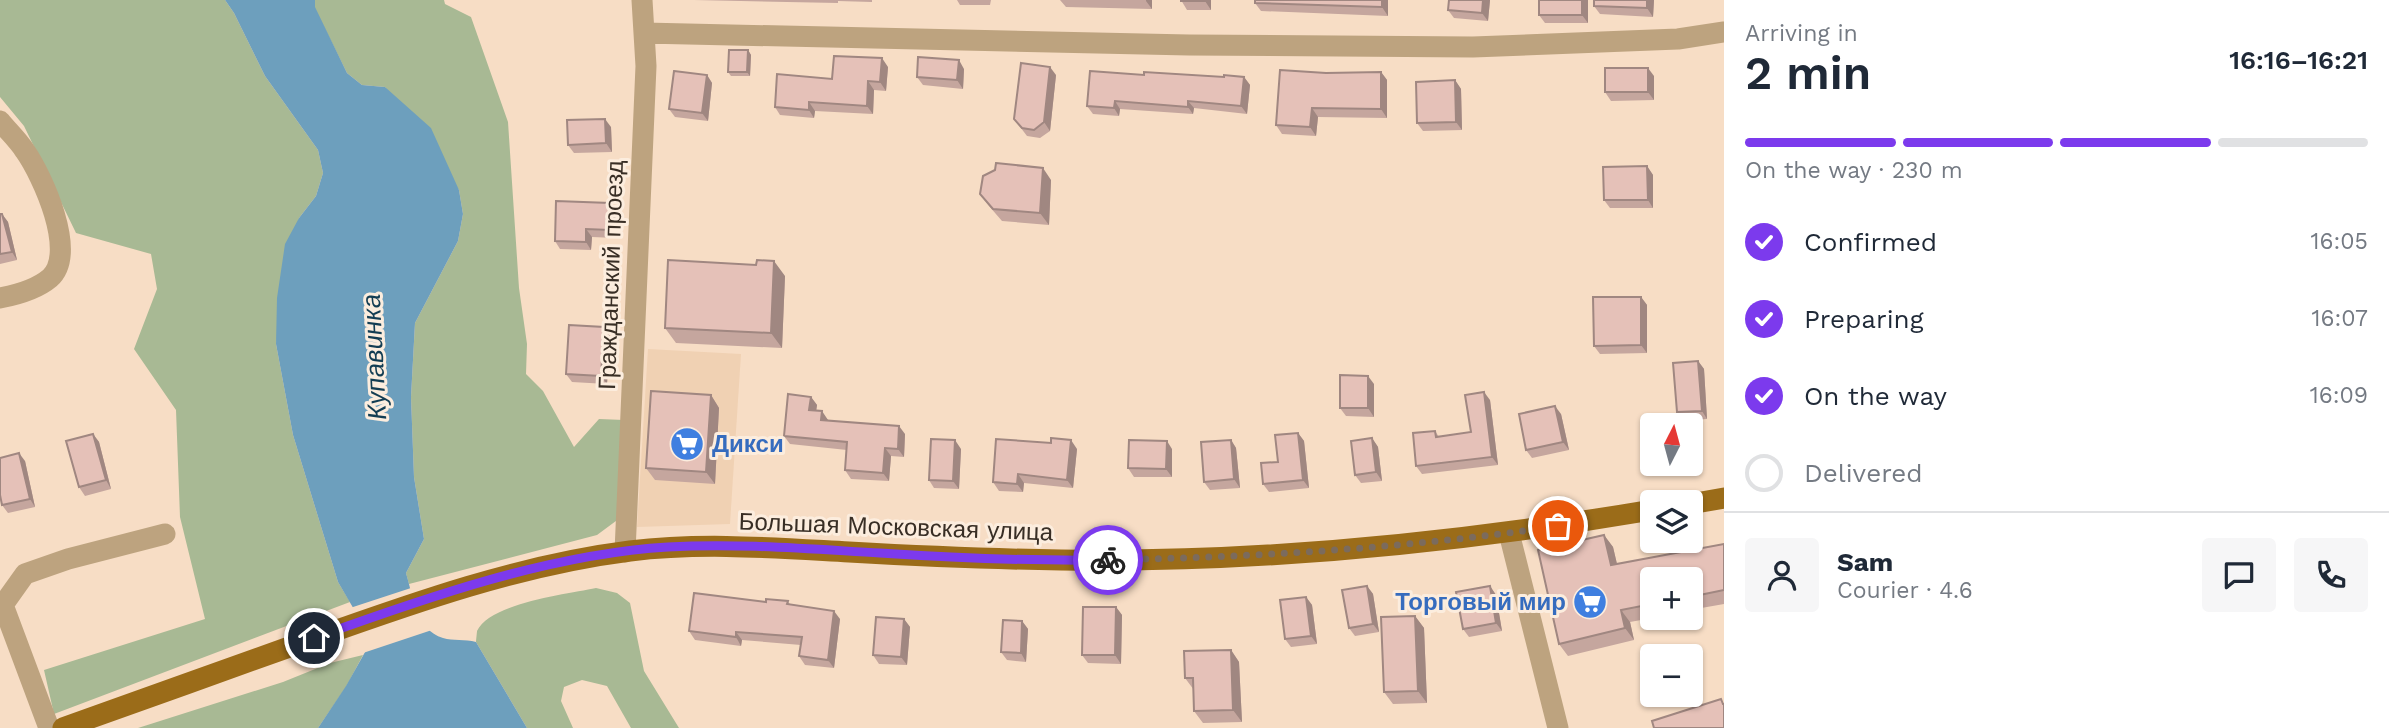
<!DOCTYPE html>
<meta charset="utf-8">
<style>
:root{--surface:#fff;--page:#f6f6f7;--text:#1f2937;--muted:#747a83;--line:#e0e1e3;--accent:#7c3aed}
body{margin:0;font-family:"Work Sans",sans-serif;background:var(--page);color:var(--text);height:100vh;display:flex;flex-direction:column;font-size:26px;white-space:nowrap}
*{box-sizing:border-box;margin:0}
p{font-size:23px;color:var(--muted)}
.icon{flex:none;width:38px;height:38px;fill:none;stroke:currentColor;stroke-width:2;stroke-linecap:round;stroke-linejoin:round}
.map{position:relative;flex:1;overflow:hidden}
.panel{display:flex;flex-direction:column;background:var(--surface);width:665px}
.panel>*{flex:none}
.needle{width:46px;rotate:6deg}
.fabs{position:absolute;left:1640px;top:413px;display:grid;gap:14px}
.fabs a{display:grid;place-items:center;width:63px;height:63px;border-radius:7px;background:var(--surface);box-shadow:0 2px 5px #0004;font-size:35px}
.pin{position:absolute;display:grid;place-items:center;width:60px;height:60px;color:#fff;margin:-30px;border:4px solid #fff;border-radius:50%;box-shadow:0 2px 7px #0007}
.courier{position:absolute;display:grid;place-items:center;width:70px;height:70px;margin:-35px;border:5px solid #7c3aed;border-radius:50%;background:#fff;color:#222;box-shadow:0 2px 9px #0007}
.summary em{font-style:normal;font-weight:600}
.summary div{display:flex;flex-direction:column-reverse}
.summary{display:flex;align-items:center;justify-content:space-between;height:119px;padding:0 21px}
h1{font-size:46px;font-weight:600;line-height:52px}
.bar{display:grid;grid-template-columns:repeat(4,1fr);gap:10px 7px;align-content:center;height:84px;padding:0 21px}
.bar i{height:9px;border-radius:5px;background:var(--line)}
.bar .on{background:var(--accent)}
.bar p{grid-column:span 4}
.line{display:flex;align-items:center;gap:18px;padding:0 21px;border-top:2px solid var(--line)}
.line div{flex:1}
.round{display:grid;place-items:center;flex:none;width:74px;height:74px;border-radius:7px;background:var(--page)}
ol{padding:0 21px;list-style:none}
li{display:flex;align-items:center;gap:21px;height:77px}
li p{margin-inline-start:auto}
li .icon{padding:7px;border-radius:50%;background:var(--accent);color:#fff;stroke-width:4}
li:last-child{color:var(--muted)}
li i{width:38px;height:38px;border:4px solid var(--line);border-radius:50%}
main{display:flex;flex:1;min-height:0}
.map>svg:first-child{display:block}
.built{fill:#f0d1b3}
.green{fill:#a8b994}
.water{fill:#6d9fbd}
.pier{fill:#f7ddc5}
.lines{fill:none;stroke-linecap:round;stroke-linejoin:round}
.minor{stroke:#bda37f;stroke-width:21}
.major{stroke:#9b6c19;stroke-width:21}
.wall{fill:#c5a69e}
.shaded-wall{fill:#a08781}
.building{fill:#e5c1b8;stroke:#a08781;stroke-width:2}
.done{stroke:#7b6b5d;stroke-width:7;stroke-dasharray:0 12.6}
.route{stroke:#7c3aed;stroke-width:9}
.labels{text-anchor:middle;dominant-baseline:central;stroke-width:6;stroke-linejoin:round;paint-order:stroke}
.street-label{font-size:24px;fill:#382e25;stroke:#fcedde}
.shop-label{font-size:24px;font-weight:bold;fill:#366cbe;stroke:#fcedde;text-anchor:start}
.water-label{font-size:26px;font-style:italic;fill:#133d53;stroke:#fcedde}
</style>
<main>
<div class="map">
<svg width="1724" height="728" viewBox="0 0 1724 728">
<rect width="100%" height="100%" fill="#f7ddc5"/>
<!-- built -->
<path class="built" d="M648 349 741 354 730 524 637 527Z"/>
<!-- green -->
<path class="green" d="M0 0H225L234 13 265 76 318 150 323 173 316 196 299 218 276 344 293 435 338 582 350 602 54 714 44 670 205 619 180 517 176 410 134 349 157 289 151 254 76 233 24 126 0 97Z
M315 0H444L445 4 471 17 508 122 519 288 527 344 526 374 543 391 574 447 599 419 624 420 620 518 597 535 409 584 406 573 424 539 414 477 411 397 415 323 458 241 463 214 459 190 385 87 362 85 347 73 314 7Z
M596 588 617 593 630 603 644 671 679 728H631L607 686 582 680 564 687 561 701 573 728H527L476 642C476 641 477 632 477 631 490 603 568 594 596 588Z
M363 655 346 687 318 728H138L283 682 330 663Z"/>
<!-- water -->
<path class="water" d="M225 0H315V7L347 73 362 85 385 87 431 128 459 190 463 214 458 241 415 323 411 397 414 477 424 539 406 573C413 596 416 630 443 638 453 641 465 639 476 642L527 728H318L346 686 369 645V635L338 582 293 435 276 344 277 298 285 244 299 218 316 196 323 173 318 150 265 76 234 13Z"/>
<!-- pier -->
<path class="pier" d="M414 587 424 620 435 629 360 654 365 644 366 635 350 608Z"/>
<g class="lines">
<!-- minor -->
<path class="minor" d="M644 33 1189 45 1473 47 1678 39 1724 32
M0 121C8 131 18 140 25 151 42 175 78 253 50 278 37 289 16 295 0 298
M1509 533 1558 728
M625 552 646 66 642 0
M0 603 3 605 49 728
M3 605 25 574 68 559 165 534"/>
<!-- major -->
<path class="major" d="M1690 504 1724 498
M63 728C145 699 227 669 309 640 413 603 519 565 630 551 703 542 776 548 849 552 920 556 990 559 1061 560 1259 563 1457 543 1652 510"/>
</g>
<!-- wall -->
<path class="wall" d="M694 0H872V2L838 1V3Z
M957 0H991L990 5H960Z
M1060 0H1152V9L1066 7Z
M1181 0H1211V10H1187Z
M1388 0V16L1261 11 1255 3Z
M1490 0 1488 21 1454 18 1448 10Z
M1588 0V23H1545L1539 15Z
M1654 0 1653 17 1600 14 1594 6Z
M748 50 751 55 750 76H731L728 72Z
M888 67 886 91 874 90 873 114 815 111 814 118 780 115 775 107 832 79Z
M964 69 963 89 923 85 917 77Z
M1381 72 1387 80V118L1318 117 1316 136 1282 134 1276 125 1326 73Z
M707 75 712 83 708 121 675 117 669 109Z
M1056 75 1050 131 1040 138 1027 136 1014 119Z
M1144 75 1244 77 1250 85 1247 114 1194 108 1193 114 1120 109 1119 116 1093 114 1087 106Z
M1654 76V100L1611 101 1605 92Z
M1455 80 1461 89 1462 130 1423 131 1417 123Z
M611 127 612 152 574 153 568 145Z
M1647 166 1653 175V208H1610L1604 200Z
M995 170 1051 180 1049 225 1002 221 989 206 980 194Z
M616 211V238L592 237 591 250 560 249 555 241Z
M0 214H2L8 222 17 260 0 264Z
M785 276 782 348 676 343 665 328Z
M1641 297 1647 305V353L1600 354 1594 346Z
M610 336 607 384 572 382 566 374Z
M1698 361 1704 369 1707 419 1682 421 1677 412Z
M1374 384V417L1346 416 1340 408Z
M711 395 719 408 715 484 655 480 646 468Z
M811 397 817 405 816 411 828 420V421L905 434 904 457 891 456 889 481 851 479 845 470 847 450 790 444 784 436Z
M1490 400 1498 465 1422 474 1416 466 1435 431 1439 437 1471 432Z
M1561 414 1569 450 1532 458 1526 450Z
M1298 433 1304 441 1309 488 1269 492 1263 484Z
M93 434 99 442 111 489 85 496 79 487Z
M1372 438 1378 447 1382 481 1361 483 1355 475Z
M1231 440 1236 448 1240 488 1210 490 1204 482Z
M961 449 959 489 934 488 929 480Z
M1077 449 1073 488 1024 483 1023 492 999 491 993 482Z
M1172 449V477H1134L1128 468Z
M25 461 35 507 8 513 2 505Z
M1604 535 1613 547 1617 564 1724 544V604L1690 610V579H1652V618L1630 622 1634 640 1568 656 1559 644Z
M1367 586 1373 594 1379 632 1355 636 1349 628Z
M1490 586 1496 595 1502 631 1469 637 1463 629Z
M1306 597 1312 605 1317 644 1291 647 1285 639Z
M788 601 790 605 840 619 834 668 805 665 799 656 801 645 742 640 741 646 695 640 689 631 766 602Z
M1116 607 1122 615 1121 664 1088 663 1082 655Z
M1415 616 1424 628 1427 703 1393 704 1384 692Z
M904 619 910 627 907 665 879 664 873 655Z
M1022 621 1028 629 1026 662 1007 660 1001 652Z
M1231 650 1239 662 1242 722 1203 723 1194 711V690L1185 678Z"/>
<!-- shaded-wall -->
<path class="shaded-wall" d="M1146 0H1152V9L1146 1Z
M1205 0H1211V10L1205 1Z
M1382 0H1388V16L1382 7Z
M1483 0H1490L1488 21 1482 13Z
M1582 0H1588V23L1582 15Z
M1647 0H1654L1653 17 1647 8Z
M748 50 751 55 750 76 747 72Z
M882 58 888 67 886 91 880 82Z
M959 60 964 69 963 89 957 80Z
M1050 67 1056 75 1050 131 1044 122Z
M1648 68 1654 76V100L1648 92Z
M1381 72 1387 80V118L1381 109Z
M707 75 712 83 708 121 702 113Z
M1244 77 1250 85 1247 114 1241 106Z
M1455 80 1461 89 1462 130 1456 122Z
M868 81 874 90 873 114 867 106Z
M1115 101 1120 109 1119 116 1114 108Z
M1188 101 1194 108 1193 114 1188 107Z
M809 102 815 111 814 118 809 110Z
M1312 108 1318 117 1316 136 1310 127Z
M605 119 611 127 612 152 606 143Z
M1647 166 1653 175V208L1648 200Z
M1043 168 1051 180 1049 225 1040 213Z
M610 203 616 211V238L610 230Z
M2 214 8 222 17 260 12 252Z
M586 229 592 237 591 250 586 242Z
M774 261 785 276 782 348 771 333Z
M1641 297 1647 305V353L1641 345Z
M604 327 610 336 607 384 601 376Z
M1698 361 1704 369 1707 419 1702 411Z
M1368 376 1374 384V417L1368 408Z
M1484 392 1490 400 1498 465 1492 457Z
M711 395 719 408 715 484 706 472Z
M811 397 817 405 815 419 809 410Z
M1555 406 1561 414 1569 450 1563 442Z
M822 411 828 420 827 429 821 420Z
M899 426 905 434 904 457 898 449Z
M1298 433 1304 441 1309 488 1303 480Z
M93 434 99 442 111 489 106 480Z
M1372 438 1378 447 1382 481 1376 472Z
M955 440 961 449 959 489 953 481Z
M1071 440 1077 449 1073 488 1067 480Z
M1231 440 1236 448 1240 488 1234 479Z
M1167 441 1172 449V477L1166 469Z
M885 448 891 456 889 481 883 473Z
M19 453 25 461 35 507 30 499Z
M1018 474 1024 483 1023 492 1017 484Z
M1604 535 1613 547 1620 577 1611 565Z
M1367 586 1373 594 1379 632 1373 624Z
M1490 586 1496 595 1502 631 1496 623Z
M1306 597 1312 605 1317 644 1311 636Z
M1116 607 1122 615 1121 664 1115 655Z
M1621 610 1630 622 1634 640 1625 628Z
M834 611 840 619 834 668 828 660Z
M1415 616 1424 628 1427 703 1418 691Z
M904 619 910 627 907 665 901 657Z
M1022 621 1028 629 1026 662 1021 653Z
M736 632 742 640 741 646 736 637Z
M1231 650 1239 662 1242 722 1233 710Z"/>
<!-- building -->
<path class="building" d="M1181 0H1205V1H1181Z
M1255 0H1382V7L1255 3Z
M1449 0H1483L1482 13 1448 10Z
M1539 0H1582V15H1539Z
M1594 0H1647V8L1594 6Z
M729 50H748L747 72H728Z
M834 56 882 58 880 82 868 81 867 106 809 102V110L775 107 777 74 832 79Z
M918 57 959 60 957 80 917 77Z
M1021 63 1050 67 1044 122 1034 130 1022 128 1014 119Z
M1605 68H1648V92H1605Z
M1280 70 1326 73 1381 72V109L1312 108 1310 127 1276 125Z
M674 71 707 75 702 113 669 109Z
M1090 71 1144 75V72L1224 77V75L1244 77 1241 106 1188 101V107L1115 101 1114 108 1087 106Z
M1455 80 1456 122 1417 123 1416 82Z
M605 119 606 143 568 145 567 120Z
M996 163 1043 168 1040 213 993 209 980 194 983 176 995 170Z
M1647 166 1648 200H1604L1603 167Z
M556 201 610 203V230L586 229V242L555 241Z
M0 214H2L12 252 0 254Z
M668 260 756 265 757 260 774 261 771 333 665 328Z
M1593 297H1641V345L1594 346Z
M569 325 604 327 601 376 566 374Z
M1698 361 1702 411 1677 412 1673 363Z
M1340 375 1368 376V408H1340Z
M651 391 711 395 706 472 646 468Z
M1484 392 1492 457 1416 466 1413 433 1435 431 1436 437 1471 432 1465 395Z
M788 394 811 397 809 410 822 411 821 420 899 426 898 449 885 448 883 473 845 470 847 442 784 436Z
M1555 406 1563 442 1526 450 1519 414Z
M1298 433 1303 480 1263 484 1261 463 1278 462 1275 435Z
M93 434 106 480 79 487 66 441Z
M1051 438 1071 440 1067 480 1018 474 1017 484 993 482 996 439 1051 443Z
M1372 438 1376 472 1355 475 1351 441Z
M931 439 955 440 953 481 929 480Z
M1129 440 1167 441 1166 469 1128 468Z
M1231 440 1234 479 1204 482 1201 442Z
M19 453 30 499 2 505 0 495V458Z
M1604 535 1611 565 1724 544V590L1690 597V579H1652V604L1621 610 1625 628 1559 644 1538 550Z
M1367 586 1373 624 1349 628 1342 590Z
M1490 586 1496 623 1463 629 1456 592Z
M694 593 766 602V599L788 601 787 604 834 611 828 660 799 656 802 637 736 632V637L689 631Z
M1306 597 1311 636 1285 639 1280 600Z
M1083 607H1116L1115 655H1082Z
M1415 616 1418 691 1384 692 1381 617Z
M876 617 904 619 901 657 873 655Z
M1003 620 1022 621 1021 653 1001 652Z
M1231 650 1233 710 1194 711 1193 678H1185L1184 651Z
M1721 699 1723 704H1724V728H1654L1652 721Z"/>
<g class="lines">
<!-- done -->
<path class="done" d="M1108 560C1258 557 1409 548 1558 526"/>
<!-- route -->
<path class="route" d="M314 638C425 598 550 554 668 547 738 543 809 549 880 553 956 558 1032 561 1108 560"/>
</g>
<!-- icons -->
<defs>
<g id="supermarket-disc" transform="scale(1.75)"><circle r="9.5" fill="#3f7fe0" stroke="#fcedde"/><path d="M-6-5.5h2.5l.6 2H6L4.5 2H-2.5L-4.4-4H-6ZM-1.5 3.2a1.3 1.3 0 1 0 .1 0ZM3 3.2a1.3 1.3 0 1 0 .1 0Z" fill="#fff"/></g>
</defs>
<g fill-rule="evenodd">
<use href="#supermarket-disc" x="687" y="444"/>
<use href="#supermarket-disc" x="1590" y="602"/>
</g>
<g class="labels">
<!-- street labels -->
<g class="street-label">
<text transform="translate(611 275) rotate(-88)">Гражданский проезд</text>
<text transform="translate(896 527) rotate(2)">Большая Московская улица</text>
</g>
<!-- shop labels -->
<g class="shop-label">
<text x="712" y="444">Дикси</text>
<text x="1566" y="602" text-anchor="end">Торговый мир</text>
</g>
<!-- water labels -->
<g class="water-label">
<text transform="translate(374 357) rotate(-93)">Купавинка</text>
</g>
</g>
</svg>
<div class="fabs">
<a><svg class="needle" viewBox="-14 -14 28 28"><path d="M0-13l5 13h-10z" fill="#e53935"/><path d="M0 13l5-13h-10z" fill="#747a83"/></svg></a>
<a><svg class="icon" aria-label="layers" viewBox="0 0 24 24"><path d="M12 4l9 5-9 5-9-5zM3 14l9 5 9-5"/></svg></a>
<a>+</a>
<a>−</a>
</div>
<div class="pin" style="left:1558px;top:526px;background:#ea580c"><svg class="icon" aria-label="bag" viewBox="0 0 24 24"><path d="M5 8h14l-1 12H6zM9 8a3 3 0 0 1 6 0"/></svg></div>
<div class="pin" style="left:314px;top:638px;background:#1f2937"><svg class="icon" aria-label="home" viewBox="0 0 24 24"><path d="M3 11l9-7 9 7M6 9v11h12V9"/></svg></div>
<div class="courier" style="left:1108px;top:560px"><svg class="icon" aria-label="bike" viewBox="0 0 24 24"><circle cx="6" cy="16" r="4"/><circle cx="18" cy="16" r="4"/><path d="M6 16l4-8h5l3 8M10 8l3 8H6M13 5h3"/></svg></div>
</div>
<section class="panel">
<div class="summary"><div><h1>2 min</h1><p>Arriving in</p></div><em>16:16–16:21</em></div>
<div class="bar"><i class="on"></i><i class="on"></i><i class="on"></i><i></i><p>On the way · 230 m</p></div>
<ol>
<li><svg class="icon" aria-label="check" viewBox="0 0 24 24"><path d="M5 12l5 5 9-10"/></svg>Confirmed<p>16:05</p></li>
<li><svg class="icon" aria-label="check" viewBox="0 0 24 24"><path d="M5 12l5 5 9-10"/></svg>Preparing<p>16:07</p></li>
<li><svg class="icon" aria-label="check" viewBox="0 0 24 24"><path d="M5 12l5 5 9-10"/></svg>On the way<p>16:09</p></li>
<li><i></i>Delivered</li>
</ol>
<div class="line" style="height:126px"><a class="round"><svg class="icon" aria-label="person" viewBox="0 0 24 24"><circle cx="12" cy="8" r="4"/><path d="M4 21q1-7 8-7t8 7"/></svg></a><div><b>Sam</b><p>Courier · 4.6</p></div><a class="round"><svg class="icon" aria-label="chat" viewBox="0 0 24 24"><path d="M4 5h16v11H9l-5 4z"/></svg></a><a class="round"><svg class="icon" aria-label="phone" viewBox="0 0 24 24"><path d="M5 4h4l2 5-3 2q2 4 5 5l2-3 5 2v4C11 20 4 13 5 4z"/></svg></a></div>
</section>
</main>
